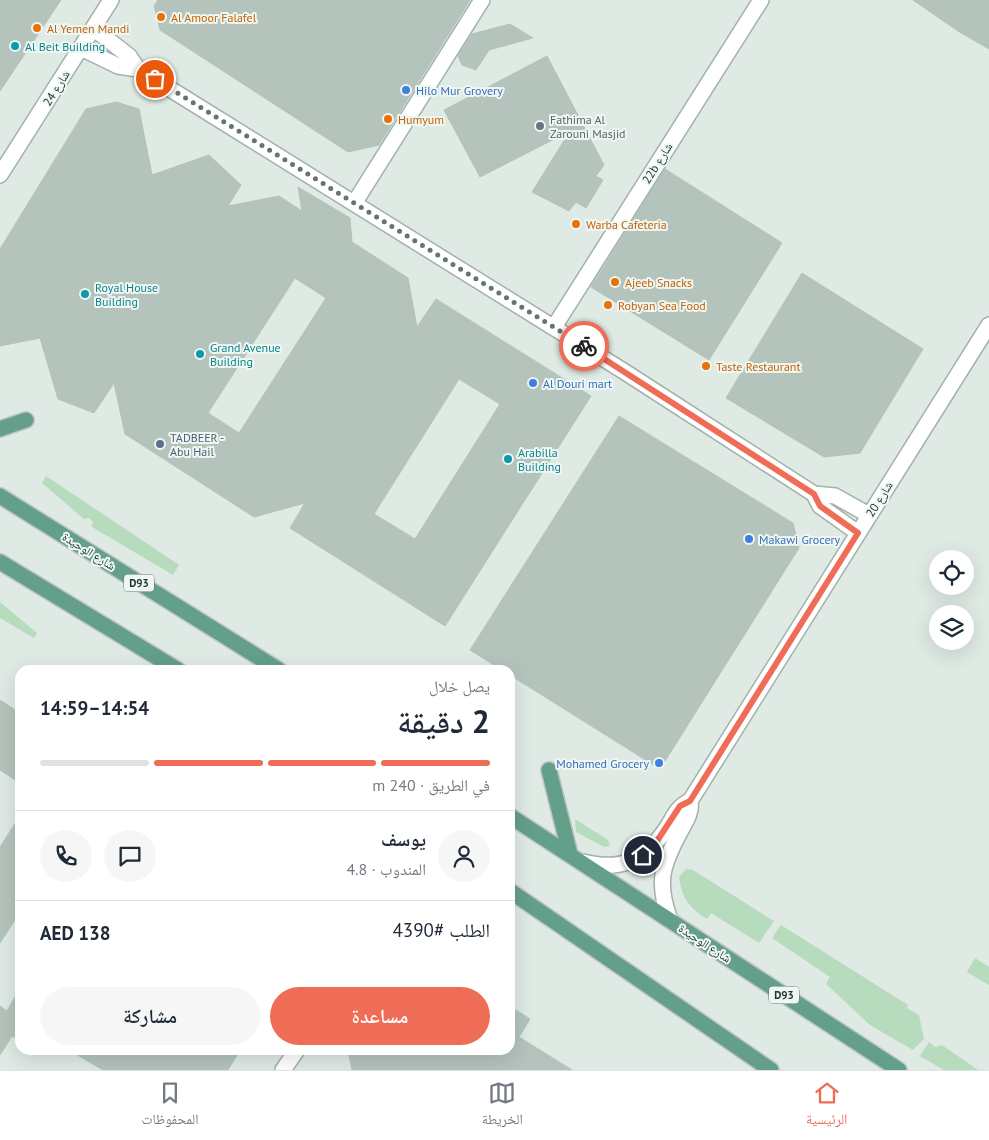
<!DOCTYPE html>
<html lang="ar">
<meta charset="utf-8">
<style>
:root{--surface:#fff;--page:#f6f6f7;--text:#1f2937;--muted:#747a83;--line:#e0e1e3;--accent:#ef6c57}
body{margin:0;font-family:"PT Sans","Noto Naskh Arabic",sans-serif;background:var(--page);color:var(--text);direction:rtl;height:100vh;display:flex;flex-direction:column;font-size:19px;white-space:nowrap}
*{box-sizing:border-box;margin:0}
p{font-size:16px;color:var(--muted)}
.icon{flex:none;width:28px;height:28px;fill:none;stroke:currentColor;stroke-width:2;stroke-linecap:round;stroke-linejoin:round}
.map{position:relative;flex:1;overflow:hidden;direction:ltr}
.side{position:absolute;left:15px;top:665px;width:500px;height:390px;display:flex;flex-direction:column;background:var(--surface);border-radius:15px;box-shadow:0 5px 20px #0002;direction:rtl}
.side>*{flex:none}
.controls{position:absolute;left:929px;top:550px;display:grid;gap:10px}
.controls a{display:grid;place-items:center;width:45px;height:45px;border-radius:50%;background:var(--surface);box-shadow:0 5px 20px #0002;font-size:25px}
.pin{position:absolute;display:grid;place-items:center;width:42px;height:42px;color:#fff;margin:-21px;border:2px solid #fff;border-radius:50%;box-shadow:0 1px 5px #0007}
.courier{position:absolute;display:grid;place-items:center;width:50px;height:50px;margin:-25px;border:4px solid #ef6c57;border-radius:50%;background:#fff;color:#222;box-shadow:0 1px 6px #0007}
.summary em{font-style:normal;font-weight:600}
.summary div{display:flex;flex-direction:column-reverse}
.summary{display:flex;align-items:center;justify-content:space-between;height:85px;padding:0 25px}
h1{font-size:32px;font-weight:600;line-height:38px}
.bar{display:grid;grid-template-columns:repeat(4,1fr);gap:8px 5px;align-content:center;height:60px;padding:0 25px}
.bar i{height:6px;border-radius:4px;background:var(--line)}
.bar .active{background:var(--accent)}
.bar p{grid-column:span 4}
.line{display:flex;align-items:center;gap:12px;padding:0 25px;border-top:1px solid var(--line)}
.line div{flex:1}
.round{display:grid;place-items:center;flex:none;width:52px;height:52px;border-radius:26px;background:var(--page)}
.action{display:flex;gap:10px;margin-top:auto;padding:10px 25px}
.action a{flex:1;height:58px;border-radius:30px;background:var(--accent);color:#fff;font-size:20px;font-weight:600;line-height:58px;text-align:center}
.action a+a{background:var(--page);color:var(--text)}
.tabs{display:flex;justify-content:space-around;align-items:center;height:70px;border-top:1px solid var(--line);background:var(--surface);font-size:14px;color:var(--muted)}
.tabs a{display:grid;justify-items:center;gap:2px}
.tabs .active{color:var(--accent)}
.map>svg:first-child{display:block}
.green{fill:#b7dbbd}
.building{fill:#b4c4bc;stroke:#b1c3ba;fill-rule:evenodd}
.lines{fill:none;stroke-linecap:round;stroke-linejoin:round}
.minor-casing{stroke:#a2b1aa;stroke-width:18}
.primary-casing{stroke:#bcc4c1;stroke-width:18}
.minor{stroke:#fff;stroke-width:15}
.primary{stroke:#649f89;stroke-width:15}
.done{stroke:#63776f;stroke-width:5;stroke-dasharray:0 9}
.route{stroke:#ef6c57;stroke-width:6}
.food-dot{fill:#e8710a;stroke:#eff7f2;stroke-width:2}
.culture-dot{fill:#0f9aa8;stroke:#eff7f2;stroke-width:2}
.shop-dot{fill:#3f7fe0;stroke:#eff7f2;stroke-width:2}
.worship-dot{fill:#6b7280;stroke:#eff7f2;stroke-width:2}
.service-dot{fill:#5c6f8a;stroke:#eff7f2;stroke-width:2}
.labels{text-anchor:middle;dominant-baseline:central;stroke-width:4;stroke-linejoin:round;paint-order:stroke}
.shield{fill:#eff7f2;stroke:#5e726a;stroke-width:1}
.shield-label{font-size:11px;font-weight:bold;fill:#203930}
.food-label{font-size:12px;fill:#c56008;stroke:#eff7f2;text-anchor:start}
.culture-label{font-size:12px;fill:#0d838f;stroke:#eff7f2;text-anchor:start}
.street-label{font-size:12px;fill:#203930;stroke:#eff7f2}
.shop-label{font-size:12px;fill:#366cbe;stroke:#eff7f2;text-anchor:start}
.worship-label{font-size:12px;fill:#5b616d;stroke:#eff7f2;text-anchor:start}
.service-label{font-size:12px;fill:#4e5e75;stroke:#eff7f2;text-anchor:start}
</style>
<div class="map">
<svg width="989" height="1070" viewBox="0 0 989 1070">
<rect width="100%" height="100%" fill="#dfeae4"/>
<!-- green -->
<path class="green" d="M46 476 179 565 173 575 92 527 93 522 89 518 84 519 42 483Z
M0 602 37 633 34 638 0 618Z
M575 819 608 840 610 846 604 847 576 832Z
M686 869 693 870 774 921 759 943 711 913 707 919C690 909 681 897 679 877Z
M781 925 908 1005 907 1008 919 1015 924 1039 913 1050 870 1025 826 984 830 977 772 938Z
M975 958 989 967V985L967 972Z
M929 1042 935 1047 942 1045 978 1070H944L920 1056Z"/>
<!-- building -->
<path class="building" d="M0 0H61L0 91Z
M158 0H470L379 145 348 152 160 30 154 6Z
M913 0H989V49L958 31Z
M510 24 533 38 489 50 476 70 462 65 458 56 472 34Z
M547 56 604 165 596 176 603 180 586 208 576 202 569 211 532 192 570 131 480 177 444 110Z
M116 102 139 109 152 175 209 155 241 185 228 206 279 196 302 211 298 187 350 218 352 242 408 278 417 327 436 299 591 396 445 626 290 528 305 503 254 517 125 434 114 383 94 413 58 399 40 338 0 346V249L86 109ZM295 278 326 298 239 433 208 413ZM459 379 500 404 415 539 374 514Z
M665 169 782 243 709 360 591 287Z
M802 273 923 349 860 453 824 457 726 398Z
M619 416 793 523 799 548 660 769 510 675V670H502L470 650Z
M0 700 20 713V783L0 770Z
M20 816V912L0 943V847Z
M20 988V1040L12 1036 0 1055V1006L7 1011Z
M516 1010 530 1019 519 1037 572 1070H352L348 1050H510V1020Z
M69 1050H240L228 1070H103Z"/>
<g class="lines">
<!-- minor casing -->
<g class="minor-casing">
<path id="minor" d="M93 28 129 56 138 69 625 372 814 494 820 506 858 533
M81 48 118 66 138 69
M0 175 111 0
M355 202 482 0
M554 327 761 0
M814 494 835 496 869 515
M583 862C622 872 646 860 668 826 674 816 678 806 690 801
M670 920C656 882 662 865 681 830 686 821 692 812 690 801L989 325
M283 1070 297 1050"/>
</g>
<!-- primary casing -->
<g class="primary-casing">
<path id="primary" d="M0 429 26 420
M0 496 279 670
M0 562 178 670
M549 770 570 854
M510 816 899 1070
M510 891 771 1070"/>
</g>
<!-- minor -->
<use href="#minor" class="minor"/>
<!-- primary -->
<use href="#primary" class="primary"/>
</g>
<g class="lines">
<!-- done -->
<path class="done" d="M155 79 584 346"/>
<!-- route -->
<path class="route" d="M584 346 814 494 820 506 858 533 690 801 680 806 655 844 643 855"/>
</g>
<!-- markers -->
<g class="food-dot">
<circle cx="161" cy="17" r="5"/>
<circle cx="37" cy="28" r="5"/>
<circle cx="388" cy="119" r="5"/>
<circle cx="576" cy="224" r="5"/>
<circle cx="615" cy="282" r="5"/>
<circle cx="608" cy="305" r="5"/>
<circle cx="706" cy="366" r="5"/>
</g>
<g class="culture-dot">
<circle cx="15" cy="46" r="5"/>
<circle cx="85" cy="294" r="5"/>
<circle cx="200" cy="354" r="5"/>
<circle cx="508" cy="459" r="5"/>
</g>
<g class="shop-dot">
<circle cx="406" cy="90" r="5"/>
<circle cx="533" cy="383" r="5"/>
<circle cx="749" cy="539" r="5"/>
<circle cx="659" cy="763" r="5"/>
</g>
<circle class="worship-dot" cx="540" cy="126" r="5"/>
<circle class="service-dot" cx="160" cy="444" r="5"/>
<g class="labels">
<!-- shield labels -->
<g class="shield">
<rect x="124" y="574.5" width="30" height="17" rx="4"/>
<rect x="769" y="986.5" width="30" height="17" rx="4"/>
</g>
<g class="shield-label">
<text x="139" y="583">D93</text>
<text x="784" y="995">D93</text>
</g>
<!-- food labels -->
<g class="food-label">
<text x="171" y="17">Al Amoor Falafel</text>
<text x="47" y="28">Al Yemen Mandi</text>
<text x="398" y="119">Humyum</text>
<text x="586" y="224">Warba Cafeteria</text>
<text x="625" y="282">Ajeeb Snacks</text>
<text x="618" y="305">Robyan Sea Food</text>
<text x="716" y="366">Taste Restaurant</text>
</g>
<!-- culture labels -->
<g class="culture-label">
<text x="25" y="46">Al Beit Building</text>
<text x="95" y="287">Royal House<tspan x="95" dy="14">Building</tspan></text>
<text x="210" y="347">Grand Avenue<tspan x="210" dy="14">Building</tspan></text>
<text x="518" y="452">Arabilla<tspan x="518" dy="14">Building</tspan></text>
</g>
<!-- street labels -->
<g class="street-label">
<text transform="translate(56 88) rotate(-58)">شارع 24</text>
<text transform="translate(657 163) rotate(-58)">22b شارع</text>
<text transform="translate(879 499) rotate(-58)">شارع 20</text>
<text transform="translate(89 551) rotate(32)">شارع الوحيدة</text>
<text transform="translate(705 943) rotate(33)">شارع الوحيدة</text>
</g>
<!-- shop labels -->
<g class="shop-label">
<text x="416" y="90">Hilo Mur Grovery</text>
<text x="543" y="383">Al Douri mart</text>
<text x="759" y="539">Makawi Grocery</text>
<text x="649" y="763" text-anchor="end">Mohamed Grocery</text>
</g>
<!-- worship labels -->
<g class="worship-label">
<text x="550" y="119">Fathima Al<tspan x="550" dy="14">Zarouni Masjid</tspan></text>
</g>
<!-- service labels -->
<g class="service-label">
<text x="170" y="437">TADBEER -<tspan x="170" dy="14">Abu Hail</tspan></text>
</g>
</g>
</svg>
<div class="controls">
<a><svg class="icon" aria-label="locate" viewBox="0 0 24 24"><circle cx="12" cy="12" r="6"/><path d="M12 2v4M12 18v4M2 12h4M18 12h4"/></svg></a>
<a><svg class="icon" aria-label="layers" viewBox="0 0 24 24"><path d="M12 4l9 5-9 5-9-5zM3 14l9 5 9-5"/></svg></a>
</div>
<div class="pin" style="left:155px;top:79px;background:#ea580c"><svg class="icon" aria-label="bag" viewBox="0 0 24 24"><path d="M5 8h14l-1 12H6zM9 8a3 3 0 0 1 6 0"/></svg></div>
<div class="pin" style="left:643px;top:855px;background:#1f2937"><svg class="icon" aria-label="home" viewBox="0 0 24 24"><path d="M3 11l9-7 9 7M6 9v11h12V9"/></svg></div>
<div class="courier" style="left:584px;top:346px"><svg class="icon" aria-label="bike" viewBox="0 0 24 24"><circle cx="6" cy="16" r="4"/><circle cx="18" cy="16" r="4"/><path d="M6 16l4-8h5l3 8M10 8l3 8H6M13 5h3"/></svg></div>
<section class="side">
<div class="summary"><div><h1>2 دقيقة</h1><p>يصل خلال</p></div><em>14:54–14:59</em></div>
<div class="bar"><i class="active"></i><i class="active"></i><i class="active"></i><i></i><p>في الطريق · 240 m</p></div>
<div class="line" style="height:90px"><a class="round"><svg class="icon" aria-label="person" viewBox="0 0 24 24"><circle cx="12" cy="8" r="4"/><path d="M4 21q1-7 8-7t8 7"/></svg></a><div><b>يوسف</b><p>المندوب · 4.8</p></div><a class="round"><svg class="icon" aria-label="chat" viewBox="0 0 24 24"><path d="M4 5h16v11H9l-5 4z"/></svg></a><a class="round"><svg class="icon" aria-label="phone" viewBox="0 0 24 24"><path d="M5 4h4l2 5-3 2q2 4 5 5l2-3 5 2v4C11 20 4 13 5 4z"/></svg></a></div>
<div class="line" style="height:65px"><div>الطلب #4390</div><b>AED 138</b></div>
<div class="action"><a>مساعدة</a><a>مشاركة</a></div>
</section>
</div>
<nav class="tabs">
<a class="active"><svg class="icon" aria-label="home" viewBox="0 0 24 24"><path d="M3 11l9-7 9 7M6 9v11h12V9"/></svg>الرئيسية</a>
<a><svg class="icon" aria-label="map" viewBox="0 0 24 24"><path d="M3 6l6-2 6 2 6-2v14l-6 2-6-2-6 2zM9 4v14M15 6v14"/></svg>الخريطة</a>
<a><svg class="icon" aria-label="saved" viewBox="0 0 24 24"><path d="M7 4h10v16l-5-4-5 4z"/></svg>المحفوظات</a>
</nav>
